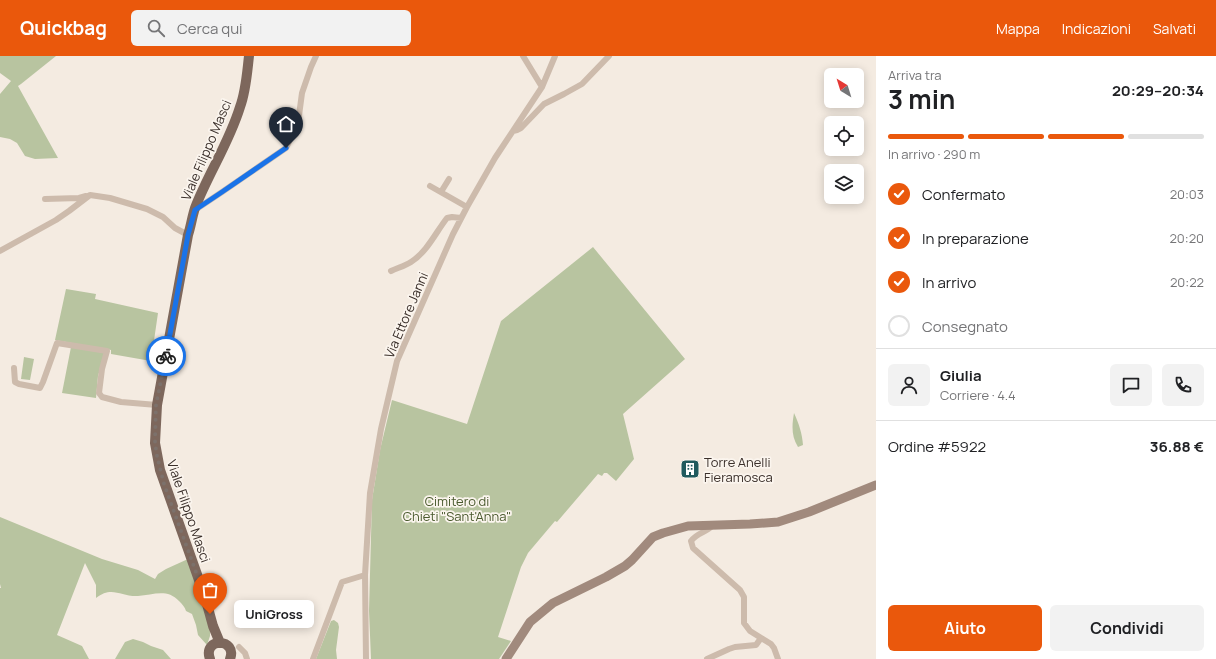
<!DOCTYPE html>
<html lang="it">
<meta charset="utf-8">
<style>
:root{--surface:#fff;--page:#f2f2f2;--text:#202124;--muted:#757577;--line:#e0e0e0;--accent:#ea580c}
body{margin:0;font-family:Manrope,sans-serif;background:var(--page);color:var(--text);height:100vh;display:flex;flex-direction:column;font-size:15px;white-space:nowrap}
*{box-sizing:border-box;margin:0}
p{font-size:13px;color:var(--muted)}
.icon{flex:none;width:22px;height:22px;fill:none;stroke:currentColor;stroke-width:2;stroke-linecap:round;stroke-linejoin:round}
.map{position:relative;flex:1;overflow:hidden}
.details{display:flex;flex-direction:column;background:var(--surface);width:340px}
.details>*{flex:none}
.needle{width:26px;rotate:322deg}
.buttons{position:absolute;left:824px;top:12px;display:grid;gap:8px}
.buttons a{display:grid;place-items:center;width:40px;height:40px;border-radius:6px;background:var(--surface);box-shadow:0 2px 10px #0003;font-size:20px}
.pin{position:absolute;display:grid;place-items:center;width:34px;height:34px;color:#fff;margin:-41px -17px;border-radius:50% 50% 50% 0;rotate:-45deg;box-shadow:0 0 4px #0007}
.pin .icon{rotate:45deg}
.courier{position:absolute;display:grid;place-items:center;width:40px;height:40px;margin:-20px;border:3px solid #1a73e8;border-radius:50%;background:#fff;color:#222;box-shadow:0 1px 5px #0007}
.bubble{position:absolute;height:28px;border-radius:6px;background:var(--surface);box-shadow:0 2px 10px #0003;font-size:13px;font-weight:700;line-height:28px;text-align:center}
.head em{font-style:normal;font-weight:700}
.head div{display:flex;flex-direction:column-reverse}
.head{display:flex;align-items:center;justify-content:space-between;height:68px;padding:0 12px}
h1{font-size:26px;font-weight:700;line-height:30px}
.bar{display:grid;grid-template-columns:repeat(4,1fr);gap:6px 4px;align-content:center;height:48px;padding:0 12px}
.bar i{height:5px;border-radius:3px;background:var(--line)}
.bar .selected{background:var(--accent)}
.bar p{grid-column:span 4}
.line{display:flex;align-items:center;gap:10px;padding:0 12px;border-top:1px solid var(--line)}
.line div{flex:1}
.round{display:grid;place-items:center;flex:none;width:42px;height:42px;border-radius:6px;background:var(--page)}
ol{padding:0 12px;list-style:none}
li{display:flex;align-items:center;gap:12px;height:44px}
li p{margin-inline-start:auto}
li .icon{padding:4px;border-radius:50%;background:var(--accent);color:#fff;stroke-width:4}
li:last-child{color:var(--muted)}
li i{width:22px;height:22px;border:2px solid var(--line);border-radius:50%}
.action{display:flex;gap:8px;margin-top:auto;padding:8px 12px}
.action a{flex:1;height:46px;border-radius:6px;background:var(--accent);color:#fff;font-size:16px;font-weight:700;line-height:46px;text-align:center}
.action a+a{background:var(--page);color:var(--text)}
header{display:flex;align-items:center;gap:24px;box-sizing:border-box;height:56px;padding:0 20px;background:var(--accent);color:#fff}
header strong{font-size:19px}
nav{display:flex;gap:22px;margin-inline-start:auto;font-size:14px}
.search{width:280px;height:36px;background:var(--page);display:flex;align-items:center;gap:10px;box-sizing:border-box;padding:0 14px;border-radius:6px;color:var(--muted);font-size:15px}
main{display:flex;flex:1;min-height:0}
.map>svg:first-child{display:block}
.green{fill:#b8c4a0}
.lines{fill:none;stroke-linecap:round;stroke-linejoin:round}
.street{stroke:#cdbbac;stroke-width:6}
.secondary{stroke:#a18a7d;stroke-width:9}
.primary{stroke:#7d675c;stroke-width:10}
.done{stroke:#7c716b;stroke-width:4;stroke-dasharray:0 7.2}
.route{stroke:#1a73e8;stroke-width:5}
.labels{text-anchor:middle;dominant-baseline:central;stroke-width:3.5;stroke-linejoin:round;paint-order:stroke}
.street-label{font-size:13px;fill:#3b302b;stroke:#fbf5ee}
.poi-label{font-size:13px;fill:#3b302b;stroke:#fbf5ee;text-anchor:start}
.park-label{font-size:13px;fill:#4a5a2e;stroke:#fbf5ee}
</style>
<header>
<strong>Quickbag</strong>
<div class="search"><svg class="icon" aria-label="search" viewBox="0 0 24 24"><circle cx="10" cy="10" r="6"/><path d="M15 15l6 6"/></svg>Cerca qui</div>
<nav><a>Mappa</a><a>Indicazioni</a><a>Salvati</a></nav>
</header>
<main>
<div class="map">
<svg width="876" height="603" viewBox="0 0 876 603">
<rect width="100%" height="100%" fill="#f4ebe1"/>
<!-- green -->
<path class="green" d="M0 0H56L21 28 18 30 58 102 35 103 25 100 17 87 10 83 0 81V38L11 25 0 17Z
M593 191 685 303 623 358 634 403 616 425 607 417H604L602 420 598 418 557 466 555 465 528 497 521 511 498 581 511 585 499 603H371L369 555 372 444 380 394 392 344 467 368 501 265Z
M66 233 96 238 95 243 158 257 151 305 111 298V294L55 284Z
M71 291 105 296 98 320 96 342 62 337Z
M24 301 34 303 30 324 21 323Z
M794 357C799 368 802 377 803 389L798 391C791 380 792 369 794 357Z
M0 461 102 503 138 514 155 523 158 518 166 513 188 503 210 568V580L207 589 198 579 196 569 192 558 186 555C185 551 182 548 179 545 167 532 153 539 138 540 121 541 112 529 96 542V529L85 507 57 579 82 590 89 603H0V532H1L0 528Z
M334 564 338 567 339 571 336 594 337 603H316L331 565Z
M133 583 143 586 151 590 163 594 171 603H115L125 586Z"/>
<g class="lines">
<!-- street -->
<path class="street" d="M523 0 542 31
M513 75 517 74 521 72 544 48 564 38 582 28 609 0
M430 130 467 151
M441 136 449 123
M45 143 79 142 86 140
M195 154 222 136 286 92 298 67 302 37 311 11 316 0
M0 195 56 164 69 155 90 139 110 142 147 153 163 161 175 172 188 179
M391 215C397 212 405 210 411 206 427 196 436 176 447 162L452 161 461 162
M14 312 15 326 19 328 40 332 43 326 57 287 107 295 102 313 99 337 102 341 121 346 157 349
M713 469C706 477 698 476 691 485L693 492 740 534 744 541V567L750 575 771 588 774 592 778 603
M239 591 245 597 247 603
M313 603 342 526 365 519
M366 603 365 519 370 437 381 373 397 305 453 178 467 151 495 102 542 31 555 0
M707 603 729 593 735 591 756 589 761 582"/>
<!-- secondary -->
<path class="secondary" d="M506 603 530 566 553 547 606 521 625 510 632 504 653 481 663 477 688 470 750 468 778 466 809 456 876 429"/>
<!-- primary -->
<path class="primary" d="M220 587 213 570 205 541 160 414 155 387 157 349 188 179C191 170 192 161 195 152 208 118 229 87 240 51 246 35 247 17 249 0
M210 603C202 581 238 582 230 603"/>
</g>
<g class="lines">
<!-- done -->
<path class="done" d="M166 300 156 349 155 387 157 400 164 428 205 541 210 558"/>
<!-- route -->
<path class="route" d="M166 300 188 179 195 154 222 136 286 92"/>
</g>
<!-- icons -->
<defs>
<g id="building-square" transform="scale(1)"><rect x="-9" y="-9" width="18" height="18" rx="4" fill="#1f5a5e" stroke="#fbf5ee"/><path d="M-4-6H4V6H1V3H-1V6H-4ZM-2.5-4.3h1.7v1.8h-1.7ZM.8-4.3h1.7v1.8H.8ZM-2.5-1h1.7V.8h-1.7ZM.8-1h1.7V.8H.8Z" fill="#fff"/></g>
</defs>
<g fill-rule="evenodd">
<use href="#building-square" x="690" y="413"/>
</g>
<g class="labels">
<!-- street labels -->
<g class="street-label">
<text transform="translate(206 94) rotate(-67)">Viale Filippo Masci</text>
<text transform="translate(406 259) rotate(-67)">Via Ettore Janni</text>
<text transform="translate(189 455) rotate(71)">Viale Filippo Masci</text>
</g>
<!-- poi labels -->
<g class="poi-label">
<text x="704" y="406">Torre Anelli<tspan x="704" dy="15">Fieramosca</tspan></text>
</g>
<!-- park labels -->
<g class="park-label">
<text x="457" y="445">Cimitero di<tspan x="457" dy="15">Chieti "Sant'Anna"</tspan></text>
</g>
</g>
</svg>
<div class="buttons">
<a><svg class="needle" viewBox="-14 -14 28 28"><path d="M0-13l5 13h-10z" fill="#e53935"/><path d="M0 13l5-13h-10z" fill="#757577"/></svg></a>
<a><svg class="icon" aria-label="locate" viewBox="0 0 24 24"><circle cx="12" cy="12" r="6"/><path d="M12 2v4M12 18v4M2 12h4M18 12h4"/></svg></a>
<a><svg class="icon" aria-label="layers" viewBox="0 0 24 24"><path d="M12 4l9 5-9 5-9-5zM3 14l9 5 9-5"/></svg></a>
</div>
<div class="pin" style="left:210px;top:558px;background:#ea580c"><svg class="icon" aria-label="bag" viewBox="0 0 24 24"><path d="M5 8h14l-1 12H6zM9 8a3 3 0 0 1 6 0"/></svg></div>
<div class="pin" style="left:286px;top:92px;background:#1f2937"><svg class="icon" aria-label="home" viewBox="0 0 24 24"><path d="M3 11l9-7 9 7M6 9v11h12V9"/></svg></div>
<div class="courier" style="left:166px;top:300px"><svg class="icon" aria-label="bike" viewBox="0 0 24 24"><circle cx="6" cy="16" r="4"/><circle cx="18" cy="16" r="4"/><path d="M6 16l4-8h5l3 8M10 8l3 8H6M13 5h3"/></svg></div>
<div class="bubble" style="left:234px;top:544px;width:80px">UniGross</div>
</div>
<section class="details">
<div class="head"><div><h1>3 min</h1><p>Arriva tra</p></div><em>20:29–20:34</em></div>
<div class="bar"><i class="selected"></i><i class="selected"></i><i class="selected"></i><i></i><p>In arrivo · 290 m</p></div>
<ol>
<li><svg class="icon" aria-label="check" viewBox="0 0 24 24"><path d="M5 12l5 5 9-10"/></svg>Confermato<p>20:03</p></li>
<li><svg class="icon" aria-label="check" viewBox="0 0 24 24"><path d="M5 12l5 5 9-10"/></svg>In preparazione<p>20:20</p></li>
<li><svg class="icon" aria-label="check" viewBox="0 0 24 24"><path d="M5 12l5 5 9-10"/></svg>In arrivo<p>20:22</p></li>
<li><i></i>Consegnato</li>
</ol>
<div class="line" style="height:72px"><a class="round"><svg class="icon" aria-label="person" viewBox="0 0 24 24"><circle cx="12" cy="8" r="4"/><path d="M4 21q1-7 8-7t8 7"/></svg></a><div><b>Giulia</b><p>Corriere · 4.4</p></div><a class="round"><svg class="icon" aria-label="chat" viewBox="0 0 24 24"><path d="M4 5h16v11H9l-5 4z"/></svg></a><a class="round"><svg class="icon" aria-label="phone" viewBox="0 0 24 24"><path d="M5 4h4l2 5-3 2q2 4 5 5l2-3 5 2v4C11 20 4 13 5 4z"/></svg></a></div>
<div class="line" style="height:52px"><div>Ordine #5922</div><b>36.88 €</b></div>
<div class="action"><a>Aiuto</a><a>Condividi</a></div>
</section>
</main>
